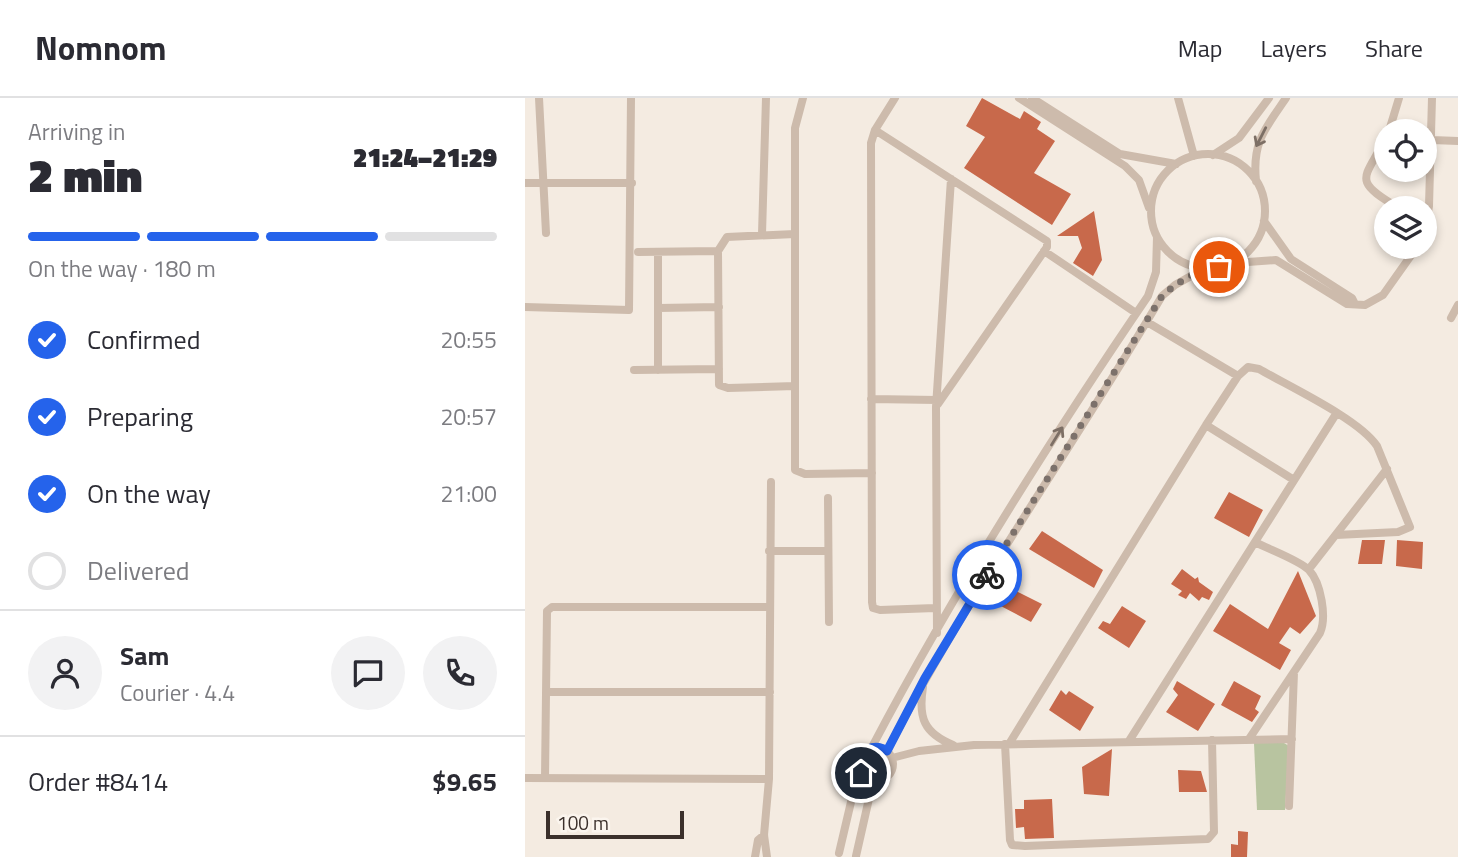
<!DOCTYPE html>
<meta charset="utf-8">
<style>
:root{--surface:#fff;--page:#f2f2f3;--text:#2b2b33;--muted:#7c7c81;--line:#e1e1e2;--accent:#2563eb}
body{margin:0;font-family:"Titillium Web",sans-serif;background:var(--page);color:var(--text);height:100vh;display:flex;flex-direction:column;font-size:26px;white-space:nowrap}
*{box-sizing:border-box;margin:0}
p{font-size:23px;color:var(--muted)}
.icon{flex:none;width:38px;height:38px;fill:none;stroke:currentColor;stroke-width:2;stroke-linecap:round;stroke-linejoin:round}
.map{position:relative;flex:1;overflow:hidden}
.details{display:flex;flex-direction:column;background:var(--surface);width:525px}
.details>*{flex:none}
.fabs{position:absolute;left:849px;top:21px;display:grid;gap:14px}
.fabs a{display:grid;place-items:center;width:63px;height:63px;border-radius:50%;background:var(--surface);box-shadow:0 4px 10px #0003;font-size:35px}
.scale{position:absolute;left:21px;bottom:18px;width:138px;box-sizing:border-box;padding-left:7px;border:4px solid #3b302b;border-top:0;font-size:19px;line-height:24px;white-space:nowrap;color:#3b302b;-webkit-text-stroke:5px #fbf5ee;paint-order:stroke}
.pin{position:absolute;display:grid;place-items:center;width:60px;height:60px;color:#fff;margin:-30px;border:4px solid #fff;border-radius:50%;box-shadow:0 2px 7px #0007}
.courier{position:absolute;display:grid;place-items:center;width:70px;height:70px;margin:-35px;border:5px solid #2563eb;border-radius:50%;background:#fff;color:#222;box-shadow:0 2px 9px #0007}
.summary em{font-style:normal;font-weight:800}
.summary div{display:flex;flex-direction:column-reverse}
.summary{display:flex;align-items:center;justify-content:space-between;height:119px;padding:0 28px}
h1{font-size:46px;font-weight:800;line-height:52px}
.bar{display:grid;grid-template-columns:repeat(4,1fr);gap:10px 7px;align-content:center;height:84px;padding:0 28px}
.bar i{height:9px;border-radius:5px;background:var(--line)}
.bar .selected{background:var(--accent)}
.bar p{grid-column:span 4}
.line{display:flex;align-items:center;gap:18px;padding:0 28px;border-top:2px solid var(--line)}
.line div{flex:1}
.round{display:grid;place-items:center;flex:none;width:74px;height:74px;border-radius:37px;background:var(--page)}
ol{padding:0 28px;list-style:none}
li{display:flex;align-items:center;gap:21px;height:77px}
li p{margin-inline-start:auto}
li .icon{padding:7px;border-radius:50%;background:var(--accent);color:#fff;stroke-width:4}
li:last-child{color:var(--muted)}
li i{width:38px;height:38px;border:4px solid var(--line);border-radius:50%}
header{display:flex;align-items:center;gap:42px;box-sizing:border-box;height:98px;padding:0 35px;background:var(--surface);border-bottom:2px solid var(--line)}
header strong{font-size:33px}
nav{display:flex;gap:38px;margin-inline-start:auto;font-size:24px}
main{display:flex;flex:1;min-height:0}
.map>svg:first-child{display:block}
.green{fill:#b8c4a0}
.building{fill:#c8694b}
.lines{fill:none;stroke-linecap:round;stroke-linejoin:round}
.street{stroke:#cdbbac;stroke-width:8}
.oneway{stroke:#7d6f65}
.done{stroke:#7c716b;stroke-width:7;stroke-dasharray:0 12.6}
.route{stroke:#2563eb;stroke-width:9}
</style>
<header>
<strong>Nomnom</strong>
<nav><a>Map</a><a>Layers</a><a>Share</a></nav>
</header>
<main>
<section class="details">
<div class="summary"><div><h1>2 min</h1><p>Arriving in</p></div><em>21:24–21:29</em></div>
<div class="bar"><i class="selected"></i><i class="selected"></i><i class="selected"></i><i></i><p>On the way · 180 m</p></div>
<ol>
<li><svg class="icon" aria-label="check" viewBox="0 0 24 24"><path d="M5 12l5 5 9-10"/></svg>Confirmed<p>20:55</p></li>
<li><svg class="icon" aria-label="check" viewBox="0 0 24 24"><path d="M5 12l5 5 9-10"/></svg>Preparing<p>20:57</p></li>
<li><svg class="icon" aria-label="check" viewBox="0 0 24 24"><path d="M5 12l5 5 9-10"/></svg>On the way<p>21:00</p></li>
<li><i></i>Delivered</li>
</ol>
<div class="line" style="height:126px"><a class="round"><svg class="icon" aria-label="person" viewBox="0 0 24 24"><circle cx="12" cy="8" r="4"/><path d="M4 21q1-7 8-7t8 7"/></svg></a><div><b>Sam</b><p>Courier · 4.4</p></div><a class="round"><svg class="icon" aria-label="chat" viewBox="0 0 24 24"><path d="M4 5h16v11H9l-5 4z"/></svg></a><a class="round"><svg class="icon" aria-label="phone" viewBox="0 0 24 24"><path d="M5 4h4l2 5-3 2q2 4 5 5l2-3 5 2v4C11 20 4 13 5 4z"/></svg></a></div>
<div class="line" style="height:91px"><div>Order #8414</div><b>$9.65</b></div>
</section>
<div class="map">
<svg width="933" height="759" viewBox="0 0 933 759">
<rect width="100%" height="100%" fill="#f4ebe1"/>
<!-- green -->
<path class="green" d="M729 645H759L764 648 760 712H732Z"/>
<!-- building -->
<path class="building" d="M457 0 495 21 499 13 516 24 512 31 530 43 509 75 546 96 527 127 439 70 460 39 441 28Z
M569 113 577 162 568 178 548 165 557 150 553 138H532Z
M704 394 738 412 724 439 689 420Z
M517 433 578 472 569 490 504 451Z
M837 442H860L857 466H833Z
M872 442 898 444 897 471 871 468Z
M657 471 670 481 673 479 674 484 688 494 684 502 677 499 674 503 665 495 661 501 653 497 657 493 646 486Z
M773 473 791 518 775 536 765 529 754 545 766 552 755 572 688 533 705 506 743 531Z
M483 489 517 506 506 524 472 506Z
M597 508 621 523 604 550 573 530 578 523 585 526Z
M652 583 690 606 673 633 641 614 653 597 648 591Z
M709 583 736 598 730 611 734 614 727 624 696 607Z
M536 592 541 597 544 593 569 609 555 633 524 612Z
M587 651 584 698 559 696 557 669Z
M653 672 676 673 682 694H654Z
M527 701 529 740 500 741 499 729 491 730 490 711H499V702Z
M713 733 723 734 722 759H706V746L713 747Z"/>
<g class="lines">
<!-- street -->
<path class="street" d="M14 0 21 135
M278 0 270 30V372L280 376 347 375
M370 0 350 32 346 45 347 504 348 510 355 512 410 510
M494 0 600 68 614 82 624 110
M507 0 595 56 651 66
M653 0 669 58
M350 32 522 143V149L413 306
M864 33 874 0
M861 39C841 81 824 81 874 110
M907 42 933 43
M626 113a57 57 0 1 1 114 0a57 57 0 1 1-114 0Z
M688 57 714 40 744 0
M731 83C727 44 740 31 761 0
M0 85H107
M739 123 766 161 827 200 829 204
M900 133 904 108 907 0
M237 136 241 0
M270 136 202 139 193 153 194 287 203 290 270 288
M519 153 611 215
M113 154 193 153
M133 154V272
M709 165 751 162 822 206 840 207 858 197 892 149
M0 209 104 212 106 0
M133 210 194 209
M926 220 933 207
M622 224 713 278
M109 272 194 271
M346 301 412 302
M681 327 769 382
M303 400 304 524
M244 453H303
M784 471 862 371
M412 535 411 309 426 81
M398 589C393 620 399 635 428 647
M21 594H245
M724 641 795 535C802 519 796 485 784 472 774 462 743 451 730 444
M604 643 811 316
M480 646 485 742 487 747 500 748 683 741 689 734 687 642
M484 646 681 327 713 278 723 269 734 271C765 289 834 321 852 348L885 429 873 434 811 437
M347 649C428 495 525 342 623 198L631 174 632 139
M334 666a17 17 0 1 1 34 0a17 17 0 1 1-34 0Z
M362 653C443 495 547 351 637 198L650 187 680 170
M367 660 394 653 449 647 767 641
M0 680 244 681
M20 680 22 513 27 509H243
M764 708 769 574
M314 755 334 670
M331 758 348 683
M230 759 233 742 239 737
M242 759 239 737 244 681 246 384"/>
</g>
<!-- one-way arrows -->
<defs><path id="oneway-shaft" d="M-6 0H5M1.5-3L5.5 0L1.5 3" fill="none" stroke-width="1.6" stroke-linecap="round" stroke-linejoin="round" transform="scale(1.75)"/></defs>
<g class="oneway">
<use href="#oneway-shaft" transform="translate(736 39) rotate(117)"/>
<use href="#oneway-shaft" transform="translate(532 338) rotate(-58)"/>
</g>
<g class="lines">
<!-- done -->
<path class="done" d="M462 477 637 198C653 184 672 171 694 169"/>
<!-- route -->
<path class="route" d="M336 675 335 659C341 649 352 646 362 653L400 580 462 477"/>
</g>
</svg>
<div class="fabs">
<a><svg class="icon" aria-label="locate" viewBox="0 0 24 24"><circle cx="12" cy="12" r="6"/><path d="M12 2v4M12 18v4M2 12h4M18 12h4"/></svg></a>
<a><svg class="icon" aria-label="layers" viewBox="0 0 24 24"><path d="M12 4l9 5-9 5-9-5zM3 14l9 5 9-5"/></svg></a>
</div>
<div class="scale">100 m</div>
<div class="pin" style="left:694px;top:169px;background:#ea580c"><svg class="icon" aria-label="bag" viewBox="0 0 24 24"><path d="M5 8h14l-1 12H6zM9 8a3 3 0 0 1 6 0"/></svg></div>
<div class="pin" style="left:336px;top:675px;background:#1f2937"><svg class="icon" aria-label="home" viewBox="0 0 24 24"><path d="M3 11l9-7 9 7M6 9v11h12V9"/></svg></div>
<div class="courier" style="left:462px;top:477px"><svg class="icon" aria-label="bike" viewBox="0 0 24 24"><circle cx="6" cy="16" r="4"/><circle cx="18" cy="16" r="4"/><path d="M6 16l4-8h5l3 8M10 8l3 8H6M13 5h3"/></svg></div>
</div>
</main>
